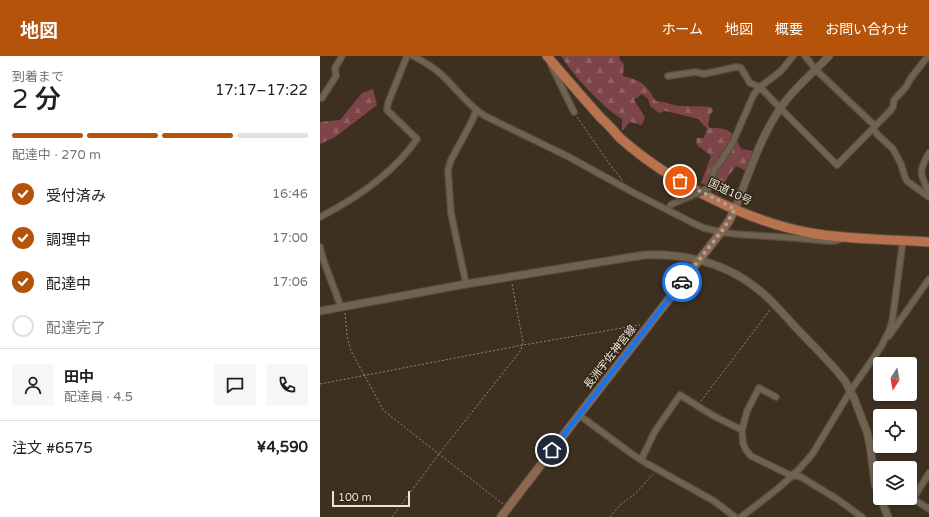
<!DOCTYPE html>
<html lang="ja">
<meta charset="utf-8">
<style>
:root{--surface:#fff;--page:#f6f6f6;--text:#202124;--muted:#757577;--line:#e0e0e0;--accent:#b45309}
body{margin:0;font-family:"Varela Round","Noto Sans JP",sans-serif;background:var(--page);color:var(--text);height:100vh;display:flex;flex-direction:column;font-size:15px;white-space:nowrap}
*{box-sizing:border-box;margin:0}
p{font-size:13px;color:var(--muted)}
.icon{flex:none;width:22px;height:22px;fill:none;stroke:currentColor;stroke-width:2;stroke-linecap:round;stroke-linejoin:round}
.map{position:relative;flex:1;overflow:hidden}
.side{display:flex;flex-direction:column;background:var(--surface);width:320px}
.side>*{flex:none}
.needle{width:26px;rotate:191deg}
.buttons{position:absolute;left:553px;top:301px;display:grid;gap:8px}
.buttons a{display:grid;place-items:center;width:44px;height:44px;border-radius:4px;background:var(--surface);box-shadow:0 1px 3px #0004;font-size:20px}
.scale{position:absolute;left:12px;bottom:10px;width:78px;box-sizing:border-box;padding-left:4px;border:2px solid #eae2d8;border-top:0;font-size:11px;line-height:14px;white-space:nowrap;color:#eae2d8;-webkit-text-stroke:3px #322616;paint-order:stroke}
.pin{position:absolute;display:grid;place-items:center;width:34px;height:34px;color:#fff;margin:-17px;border:2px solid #fff;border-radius:50%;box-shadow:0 1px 4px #0007}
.courier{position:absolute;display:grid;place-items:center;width:40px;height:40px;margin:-20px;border:3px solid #1a73e8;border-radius:50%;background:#fff;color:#222;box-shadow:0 1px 5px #0007}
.head em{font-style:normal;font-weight:600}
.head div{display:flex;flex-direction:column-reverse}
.head{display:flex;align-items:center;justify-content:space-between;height:68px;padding:0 12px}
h1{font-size:26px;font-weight:600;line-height:30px}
.bar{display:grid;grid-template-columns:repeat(4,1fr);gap:6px 4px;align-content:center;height:48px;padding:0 12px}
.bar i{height:5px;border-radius:3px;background:var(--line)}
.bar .current{background:var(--accent)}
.bar p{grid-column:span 4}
.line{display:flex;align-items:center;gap:10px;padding:0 12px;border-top:1px solid var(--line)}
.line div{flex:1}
.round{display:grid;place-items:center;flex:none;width:42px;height:42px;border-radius:4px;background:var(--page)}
ol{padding:0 12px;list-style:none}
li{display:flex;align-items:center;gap:12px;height:44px}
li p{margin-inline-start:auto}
li .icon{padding:4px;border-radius:50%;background:var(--accent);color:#fff;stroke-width:4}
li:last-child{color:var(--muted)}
li i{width:22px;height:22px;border:2px solid var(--line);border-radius:50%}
header{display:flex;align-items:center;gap:24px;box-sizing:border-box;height:56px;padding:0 20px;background:var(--accent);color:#fff}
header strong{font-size:19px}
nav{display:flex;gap:22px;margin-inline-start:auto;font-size:14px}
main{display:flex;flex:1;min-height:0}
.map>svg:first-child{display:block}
.forest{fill:url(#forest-firs)}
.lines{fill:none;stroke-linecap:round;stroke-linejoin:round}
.minor-casing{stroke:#574d3e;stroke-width:8}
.tertiary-casing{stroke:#574d3e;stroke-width:9}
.secondary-casing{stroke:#574d3e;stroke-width:10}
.trunk-casing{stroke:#574d3e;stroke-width:11}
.path{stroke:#93887b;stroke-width:1;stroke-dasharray:2 2;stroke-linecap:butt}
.minor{stroke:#706250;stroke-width:5.5}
.tertiary{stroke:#706250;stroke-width:7}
.secondary{stroke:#8b684f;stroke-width:8}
.trunk{stroke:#b9724e;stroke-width:9}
.minor-bridge-casing{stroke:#574d3e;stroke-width:8;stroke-linecap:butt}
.minor-bridge{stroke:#706250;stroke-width:5.5}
.done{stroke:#ada498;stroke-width:4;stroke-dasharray:0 7.2}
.route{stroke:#1a73e8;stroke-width:5}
.labels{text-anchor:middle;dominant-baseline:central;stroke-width:3;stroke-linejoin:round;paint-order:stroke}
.street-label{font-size:11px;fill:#eae2d8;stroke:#322616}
</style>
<header>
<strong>地図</strong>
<nav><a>ホーム</a><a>地図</a><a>概要</a><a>お問い合わせ</a></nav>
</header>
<main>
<section class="side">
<div class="head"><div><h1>2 分</h1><p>到着まで</p></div><em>17:17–17:22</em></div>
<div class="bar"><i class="current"></i><i class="current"></i><i class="current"></i><i></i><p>配達中 · 270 m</p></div>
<ol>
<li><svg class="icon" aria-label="check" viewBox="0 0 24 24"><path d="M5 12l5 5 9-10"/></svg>受付済み<p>16:46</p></li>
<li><svg class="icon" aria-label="check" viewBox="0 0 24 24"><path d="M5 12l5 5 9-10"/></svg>調理中<p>17:00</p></li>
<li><svg class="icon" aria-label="check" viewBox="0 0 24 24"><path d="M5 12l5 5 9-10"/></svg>配達中<p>17:06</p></li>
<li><i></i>配達完了</li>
</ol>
<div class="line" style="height:72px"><a class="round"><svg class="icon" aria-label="person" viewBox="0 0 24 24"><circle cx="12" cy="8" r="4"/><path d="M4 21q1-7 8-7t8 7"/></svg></a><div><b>田中</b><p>配達員 · 4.5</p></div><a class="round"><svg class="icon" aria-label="chat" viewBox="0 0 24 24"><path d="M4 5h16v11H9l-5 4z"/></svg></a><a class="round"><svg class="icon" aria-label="phone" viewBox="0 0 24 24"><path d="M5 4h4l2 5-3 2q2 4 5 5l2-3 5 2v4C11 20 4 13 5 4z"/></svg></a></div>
<div class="line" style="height:52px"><div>注文 #6575</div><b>¥4,590</b></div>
</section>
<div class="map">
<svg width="609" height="461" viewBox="0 0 609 461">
<defs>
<pattern id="forest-firs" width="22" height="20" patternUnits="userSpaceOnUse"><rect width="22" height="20" fill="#7e4548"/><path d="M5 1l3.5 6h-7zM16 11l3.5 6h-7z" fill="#906062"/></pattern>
</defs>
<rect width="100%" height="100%" fill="#3d3020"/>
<!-- forest -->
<path class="forest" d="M241 0H299L300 4 304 8 303 20C310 22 319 24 324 29 329 33 332 40 336 45 344 45 351 49 359 50 369 50 380 50 391 51L393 55 390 59 388 69 390 72C405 72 409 72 417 85 419 88 419 91 422 93 425 94 429 94 432 95L429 109 425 114 416 110 407 122 401 134 397 137 391 131 381 127 391 100 377 89 376 82H384L387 72 384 70 379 63 345 55 339 57 330 50 328 43 322 38 314 44 325 61 322 69 310 66 302 75V63C290 56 283 48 273 39 261 26 250 14 241 0Z
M53 33 57 49 15 81 0 88V66L20 64 42 37Z"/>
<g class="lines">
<!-- minor casing -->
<g class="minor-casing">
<path id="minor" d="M93 0C103 5 113 11 122 19 137 33 148 50 165 60L249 101 316 138 375 168 384 172 401 176 415 178 475 182 508 185H515L521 183
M485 0 496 14 553 68 555 75 557 78 573 93 581 108 585 121 587 125 609 141
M231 9 254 56
M348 20 375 16 384 18 416 11 421 12 430 27 440 31 460 52 517 109 570 55 573 51 574 44 586 31 591 22 608 0
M0 42H2L16 20 15 12 22 0
M609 97C598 115 600 119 609 136
M389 132 391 130 394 113 399 108 412 88 434 38 440 31 461 15 473 0
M0 161C37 142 73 118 97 83L67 54 68 47 87 0
M0 191 3 203 21 251
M146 228 131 157 128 114 131 104 152 65 156 55
M569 280 609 223
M456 341 439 332 427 355 422 374 423 387 426 394 431 400 468 418 481 421 517 443 542 461
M259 359 312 398 326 407 394 445 415 461
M321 404 335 375 360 339 392 359 422 374
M590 441 609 453
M593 443 609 417
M421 461C447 441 473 423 493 397L531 334 561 291 569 275 572 266 574 252 583 184"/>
</g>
<!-- tertiary casing -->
<g class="tertiary-casing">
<path id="tertiary" d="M415 153C430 115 442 74 468 42 480 27 496 14 509 0
M0 255 146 228 324 199C369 197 412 209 446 240 459 252 471 267 484 280 498 295 513 309 525 325L534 342 547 376 550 389 555 428 568 461"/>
</g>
<!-- secondary casing -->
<g class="secondary-casing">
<path id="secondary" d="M181 461 259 359 401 176 409 165 415 153"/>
</g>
<!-- trunk casing -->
<g class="trunk-casing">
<path id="trunk" d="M227 0C245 21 263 42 281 62 288 68 294 75 300 82 350 126 425 165 491 177 530 184 570 183 609 186"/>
</g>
<!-- path -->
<path class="path" d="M257 61 291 110 303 125
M25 257 27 279 31 295 64 355 183 448
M0 328 203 289 320 269
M381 345 450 254
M72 461 119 398 201 294 203 286 192 228
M290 461 300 449 316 437 333 418"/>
<!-- minor -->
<use href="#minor" class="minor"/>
<!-- tertiary -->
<use href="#tertiary" class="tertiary"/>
<!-- secondary -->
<use href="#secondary" class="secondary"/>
<!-- trunk -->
<use href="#trunk" class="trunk"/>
<!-- minor-bridge casing -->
<g class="minor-bridge-casing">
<path id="minor-bridge" d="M350 149 389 132"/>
</g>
<!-- minor-bridge -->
<use href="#minor-bridge" class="minor-bridge"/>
</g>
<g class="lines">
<!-- done -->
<path class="done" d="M360 125 415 153 404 172 362 226"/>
<!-- route -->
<path class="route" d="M232 394 362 226"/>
</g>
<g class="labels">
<!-- street labels -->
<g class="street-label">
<text transform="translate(410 136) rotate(25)">国道10号</text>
<text transform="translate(290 301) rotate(-52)">長洲宇佐神宮線</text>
</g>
</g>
</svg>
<div class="buttons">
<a><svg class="needle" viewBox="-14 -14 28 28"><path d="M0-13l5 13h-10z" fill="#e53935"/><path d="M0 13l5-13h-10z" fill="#757577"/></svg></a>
<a><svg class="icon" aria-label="locate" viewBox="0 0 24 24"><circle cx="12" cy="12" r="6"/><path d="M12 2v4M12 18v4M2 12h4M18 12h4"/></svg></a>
<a><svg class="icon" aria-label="layers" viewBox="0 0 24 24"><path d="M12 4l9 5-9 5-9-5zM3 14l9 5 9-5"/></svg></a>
</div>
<div class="scale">100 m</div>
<div class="pin" style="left:360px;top:125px;background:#ea580c"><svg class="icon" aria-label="bag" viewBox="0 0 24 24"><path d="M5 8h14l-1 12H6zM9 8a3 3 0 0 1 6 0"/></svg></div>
<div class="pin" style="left:232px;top:394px;background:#1f2937"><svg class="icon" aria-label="home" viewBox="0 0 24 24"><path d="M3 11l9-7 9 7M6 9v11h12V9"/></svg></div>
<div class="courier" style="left:362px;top:226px"><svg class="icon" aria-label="car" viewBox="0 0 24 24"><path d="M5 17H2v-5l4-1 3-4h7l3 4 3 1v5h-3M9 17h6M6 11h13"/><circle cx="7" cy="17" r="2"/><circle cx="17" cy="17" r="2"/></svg></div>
</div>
</main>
